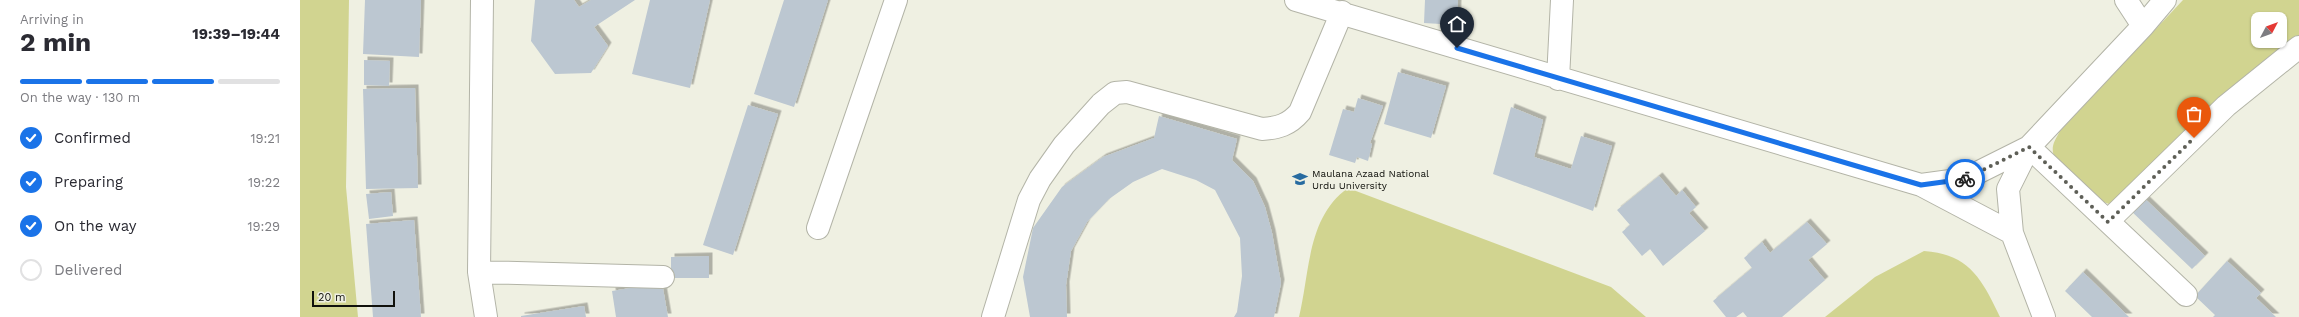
<!DOCTYPE html>
<meta charset="utf-8">
<style>
:root{--surface:#fff;--page:#f2f2f3;--text:#2b2b33;--muted:#7c7c81;--line:#e1e1e2;--accent:#1a73e8}
body{margin:0;font-family:"Work Sans",sans-serif;background:var(--page);color:var(--text);height:100vh;display:flex;flex-direction:column;font-size:15px;white-space:nowrap}
*{box-sizing:border-box;margin:0}
p{font-size:13px;color:var(--muted)}
.icon{flex:none;width:22px;height:22px;fill:none;stroke:currentColor;stroke-width:2;stroke-linecap:round;stroke-linejoin:round}
.map{position:relative;flex:1;overflow:hidden}
.drawer{display:flex;flex-direction:column;background:var(--surface);width:300px}
.drawer>*{flex:none}
.needle{width:26px;rotate:49deg}
.tools{position:absolute;left:1951px;top:12px;display:grid;gap:8px}
.tools a{display:grid;place-items:center;width:36px;height:36px;border-radius:8px;background:var(--surface);box-shadow:0 1px 3px #0004;font-size:20px}
.scale{position:absolute;left:12px;bottom:10px;width:83px;box-sizing:border-box;padding-left:4px;border:2px solid #10110c;border-top:0;font-size:11px;line-height:14px;white-space:nowrap;color:#10110c;-webkit-text-stroke:3px #eff0e2;paint-order:stroke}
.pin{position:absolute;display:grid;place-items:center;width:34px;height:34px;color:#fff;margin:-41px -17px;border-radius:50% 50% 50% 0;rotate:-45deg;box-shadow:0 0 4px #0007}
.pin .icon{rotate:45deg}
.courier{position:absolute;display:grid;place-items:center;width:40px;height:40px;margin:-20px;border:3px solid #1a73e8;border-radius:50%;background:#fff;color:#222;box-shadow:0 1px 5px #0007}
.summary em{font-style:normal;font-weight:700}
.summary div{display:flex;flex-direction:column-reverse}
.summary{display:flex;align-items:center;justify-content:space-between;height:68px;padding:0 20px}
h1{font-size:26px;font-weight:700;line-height:30px}
.bar{display:grid;grid-template-columns:repeat(4,1fr);gap:6px 4px;align-content:center;height:48px;padding:0 20px}
.bar i{height:5px;border-radius:3px;background:var(--line)}
.bar .active{background:var(--accent)}
.bar p{grid-column:span 4}
ol{padding:0 20px;list-style:none}
li{display:flex;align-items:center;gap:12px;height:44px}
li p{margin-inline-start:auto}
li .icon{padding:4px;border-radius:50%;background:var(--accent);color:#fff;stroke-width:4}
li:last-child{color:var(--muted)}
li i{width:22px;height:22px;border:2px solid var(--line);border-radius:50%}
main{display:flex;flex:1;min-height:0}
.map>svg:first-child{display:block}
.green{fill:#d1d490;fill-rule:evenodd}
.building{fill:#bcc7d1;filter:url(#shadow)}
.lines{fill:none;stroke-linecap:round;stroke-linejoin:round}
.minor-casing{stroke:#b3b4a7;stroke-width:24}
.minor{stroke:#fff;stroke-width:22}
.done{stroke:#5e5f57;stroke-width:4;stroke-dasharray:0 7.2}
.route{stroke:#1a73e8;stroke-width:5}
.labels{text-anchor:middle;dominant-baseline:central;stroke-width:3.5;stroke-linejoin:round;paint-order:stroke}
.poi-label{font-size:10px;fill:#10110c;stroke:#eff0e2;text-anchor:start}
</style>
<main>
<section class="drawer">
<div class="summary"><div><h1>2 min</h1><p>Arriving in</p></div><em>19:39–19:44</em></div>
<div class="bar"><i class="active"></i><i class="active"></i><i class="active"></i><i></i><p>On the way · 130 m</p></div>
<ol>
<li><svg class="icon" aria-label="check" viewBox="0 0 24 24"><path d="M5 12l5 5 9-10"/></svg>Confirmed<p>19:21</p></li>
<li><svg class="icon" aria-label="check" viewBox="0 0 24 24"><path d="M5 12l5 5 9-10"/></svg>Preparing<p>19:22</p></li>
<li><svg class="icon" aria-label="check" viewBox="0 0 24 24"><path d="M5 12l5 5 9-10"/></svg>On the way<p>19:29</p></li>
<li><i></i>Delivered</li>
</ol>
</section>
<div class="map">
<svg width="1999" height="317" viewBox="0 0 1999 317">
<defs>
<filter id="shadow"><feDropShadow dx="3.5" dy="-3.5" stdDeviation="0" flood-color="#0004"/></filter>
</defs>
<rect width="100%" height="100%" fill="#eff0e2"/>
<!-- green -->
<path class="green" d="M0 0H49L46 187 58 317H0Z
M1883 0H1999V37L1814 203 1809 204 1801 201 1755 159C1750 147 1754 142 1760 131ZM1958 19H1980V41H1958Z
M1048 188 1311 287 1346 317H999C1010 272 1007 217 1048 188Z
M1624 251C1669 254 1682 279 1700 317H1525L1575 277Z"/>
<!-- building -->
<path class="building" d="M65 0H121L119 57 63 54Z
M235 0H274L279 7 291 0H335L294 27 308 46 291 73 255 74 231 41Z
M350 0H410L390 88 332 74Z
M484 0H528L494 107 454 94Z
M1125 0H1158L1157 25 1124 23Z
M64 60 90 61 89 86 64 85Z
M1098 72 1146 86 1131 138 1084 124Z
M115 88 118 188 66 189 63 89Z
M1058 98 1083 106 1070 143 1072 144 1068 161 1057 157 1055 163 1029 155 1043 109 1054 112Z
M448 105 478 114 433 255 403 245Z
M1211 107 1243 120 1234 157 1271 169 1281 136 1312 146 1293 211 1193 174Z
M859 116 937 139 932 160 953 181 965 207 972 233 981 283 974 317H934L937 312 942 276 940 238 915 190 896 180 862 169 833 182 809 199 787 222 771 251 766 285 767 317H730L723 277 733 228 762 187 803 157 854 138Z
M1359 176 1376 196 1382 190 1396 207 1389 213 1405 231 1363 266 1350 249 1342 256 1322 232 1330 225 1317 210Z
M91 192 93 216 69 219 66 194Z
M1842 196 1905 256 1892 269 1829 209Z
M114 220 121 317H73L66 224Z
M1507 222 1527 244 1508 260 1525 280 1482 317H1447L1443 312 1436 317H1426L1413 301 1452 268 1444 258 1462 242 1470 253Z
M409 256V278H371V257Z
M1927 261 1961 293 1956 298 1976 317H1913L1915 315 1895 296Z
M1783 272 1829 317H1792L1765 291Z
M362 283 368 317H316L312 291Z
M284 306 286 317H221V316Z"/>
<g class="lines">
<!-- minor casing -->
<g class="minor-casing">
<path id="minor" d="M182 0 179 272 186 317
M996 0 1621 185 1665 179 1729 147 1843 26 1865 0
M1826 0 1843 26
M1258 79 1262 0
M1621 185 1712 233 1744 317
M1808 221 1926 106 1999 47
M518 228 596 0
M1712 233 1708 189 1729 147 1886 295
M179 272 363 277
M693 317 729 200 740 179 764 145 801 104 815 93 827 92 962 129C978 128 989 125 1000 112L1042 12"/>
</g>
<!-- minor -->
<use href="#minor" class="minor"/>
</g>
<g class="lines">
<!-- done -->
<path class="done" d="M1665 179 1729 147 1808 222 1894 138"/>
<!-- route -->
<path class="route" d="M1157 48 1621 185 1665 179"/>
</g>
<!-- icons -->
<defs>
<g id="university-bare" transform="scale(1.2)"><path d="M0-5L7-2L0 1L-7-2ZM-4 1L0 2.5L4 1V4Q0 6-4 4Z" fill="#276ba0" stroke="#eff0e2" stroke-width="2.5" paint-order="stroke"/></g>
</defs>
<g fill-rule="evenodd">
<use href="#university-bare" x="1000" y="179"/>
</g>
<g class="labels">
<!-- poi labels -->
<g class="poi-label">
<text x="1012" y="173">Maulana Azaad National<tspan x="1012" dy="12">Urdu University</tspan></text>
</g>
</g>
</svg>
<div class="tools">
<a><svg class="needle" viewBox="-14 -14 28 28"><path d="M0-13l5 13h-10z" fill="#e53935"/><path d="M0 13l5-13h-10z" fill="#7c7c81"/></svg></a>
</div>
<div class="scale">20 m</div>
<div class="pin" style="left:1894px;top:138px;background:#ea580c"><svg class="icon" aria-label="bag" viewBox="0 0 24 24"><path d="M5 8h14l-1 12H6zM9 8a3 3 0 0 1 6 0"/></svg></div>
<div class="pin" style="left:1157px;top:48px;background:#1f2937"><svg class="icon" aria-label="home" viewBox="0 0 24 24"><path d="M3 11l9-7 9 7M6 9v11h12V9"/></svg></div>
<div class="courier" style="left:1665px;top:179px"><svg class="icon" aria-label="bike" viewBox="0 0 24 24"><circle cx="6" cy="16" r="4"/><circle cx="18" cy="16" r="4"/><path d="M6 16l4-8h5l3 8M10 8l3 8H6M13 5h3"/></svg></div>
</div>
</main>
